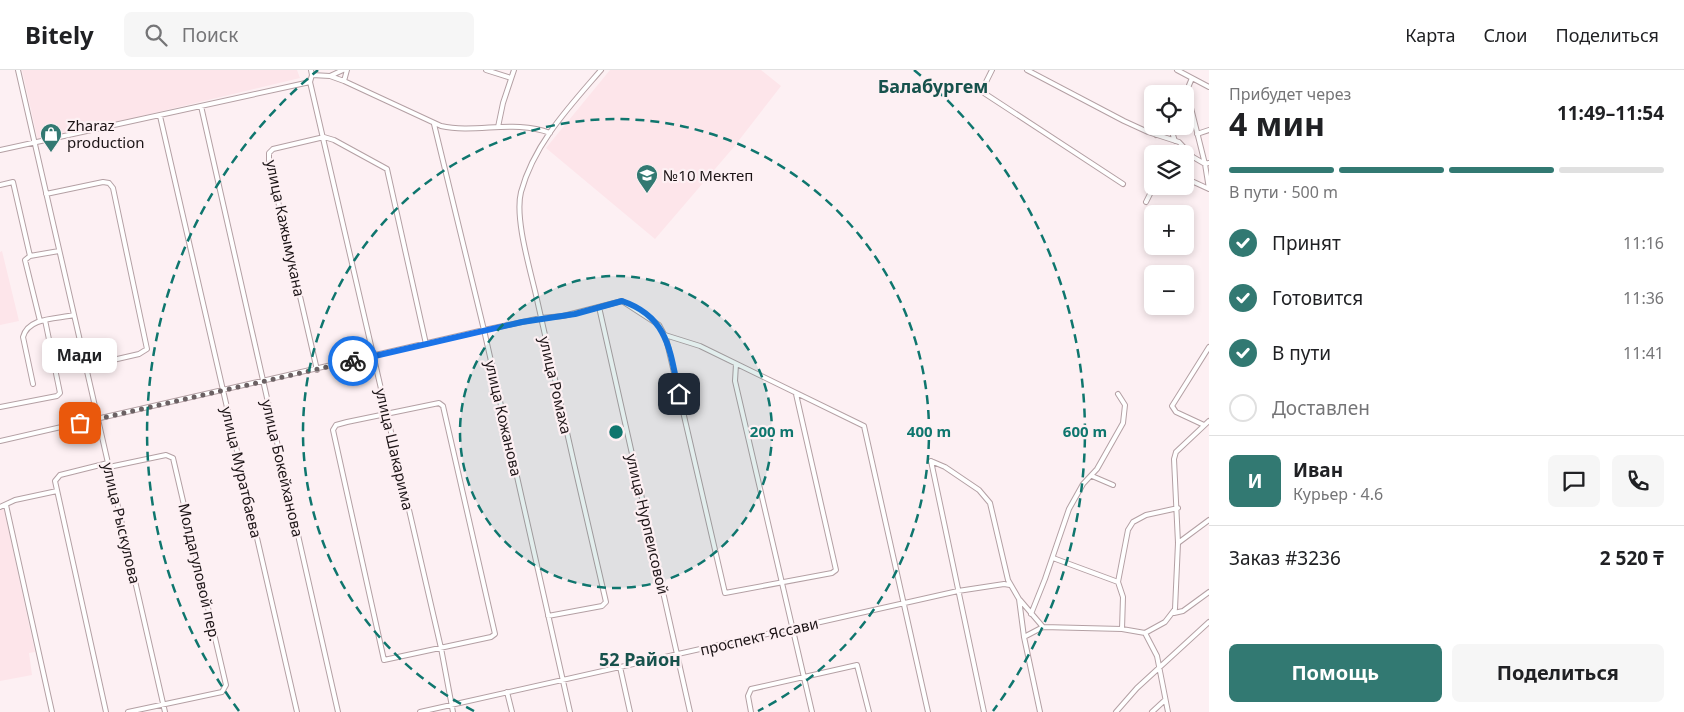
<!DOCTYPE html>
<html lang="ru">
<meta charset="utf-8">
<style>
:root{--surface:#fff;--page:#f6f6f6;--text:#202124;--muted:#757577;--line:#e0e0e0;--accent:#327972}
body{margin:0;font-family:"Noto Sans",sans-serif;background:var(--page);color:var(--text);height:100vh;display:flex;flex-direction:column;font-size:19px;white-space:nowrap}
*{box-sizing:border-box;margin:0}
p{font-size:16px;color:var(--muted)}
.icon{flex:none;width:28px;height:28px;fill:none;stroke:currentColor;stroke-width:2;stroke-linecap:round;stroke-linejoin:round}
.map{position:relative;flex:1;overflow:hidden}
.details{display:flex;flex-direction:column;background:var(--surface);width:475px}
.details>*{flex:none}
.tools{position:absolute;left:1144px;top:15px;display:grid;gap:10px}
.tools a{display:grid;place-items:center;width:50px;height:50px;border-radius:8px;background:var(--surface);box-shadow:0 2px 8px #0003;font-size:25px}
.pin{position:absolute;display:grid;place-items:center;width:42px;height:42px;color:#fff;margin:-21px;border-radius:10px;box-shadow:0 2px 8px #0006}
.courier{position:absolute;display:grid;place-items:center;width:50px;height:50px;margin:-25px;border:4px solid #1a73e8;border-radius:50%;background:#fff;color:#222;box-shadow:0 1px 6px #0007}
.bubble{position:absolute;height:35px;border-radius:8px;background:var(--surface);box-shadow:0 2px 8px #0003;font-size:16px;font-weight:700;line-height:35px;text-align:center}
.head em{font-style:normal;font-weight:700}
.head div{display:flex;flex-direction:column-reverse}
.head{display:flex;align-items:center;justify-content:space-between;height:85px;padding:0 20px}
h1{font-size:32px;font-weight:700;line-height:38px}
.bar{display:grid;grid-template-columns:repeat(4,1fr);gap:8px 5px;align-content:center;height:60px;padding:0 20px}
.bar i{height:6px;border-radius:4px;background:var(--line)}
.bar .on{background:var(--accent)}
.bar p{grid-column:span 4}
.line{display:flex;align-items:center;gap:12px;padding:0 20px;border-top:1px solid var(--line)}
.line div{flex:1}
.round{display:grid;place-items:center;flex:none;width:52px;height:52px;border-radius:8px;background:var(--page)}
ol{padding:0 20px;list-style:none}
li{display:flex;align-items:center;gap:15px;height:55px}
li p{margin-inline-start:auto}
li .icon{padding:5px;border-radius:50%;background:var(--accent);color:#fff;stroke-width:4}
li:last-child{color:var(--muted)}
li i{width:28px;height:28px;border:2px solid var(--line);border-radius:50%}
.button{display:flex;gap:10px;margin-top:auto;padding:10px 20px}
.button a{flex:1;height:58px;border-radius:8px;background:var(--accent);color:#fff;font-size:20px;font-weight:700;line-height:58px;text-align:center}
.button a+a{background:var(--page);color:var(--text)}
header{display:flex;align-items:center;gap:30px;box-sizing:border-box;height:70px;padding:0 25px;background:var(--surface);border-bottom:1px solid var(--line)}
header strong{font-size:24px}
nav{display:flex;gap:28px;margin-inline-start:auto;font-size:18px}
.search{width:350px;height:45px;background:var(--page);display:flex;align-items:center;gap:12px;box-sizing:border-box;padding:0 18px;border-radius:8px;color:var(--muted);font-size:19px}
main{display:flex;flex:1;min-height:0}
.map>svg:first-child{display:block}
.built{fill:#fde5ea}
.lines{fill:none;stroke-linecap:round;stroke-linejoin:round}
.minor-casing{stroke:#b4a0a4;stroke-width:6}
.minor{stroke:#fff;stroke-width:4}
.done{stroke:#6b6163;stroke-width:5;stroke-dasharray:0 9}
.route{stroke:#1a73e8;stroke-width:6}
.ring{fill:none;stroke:#0f766e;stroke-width:2.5;stroke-dasharray:9 6}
.labels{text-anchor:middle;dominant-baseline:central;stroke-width:4.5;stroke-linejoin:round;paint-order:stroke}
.poi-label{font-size:15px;fill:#1c1416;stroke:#fdf0f3;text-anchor:start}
.street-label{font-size:15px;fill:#1c1416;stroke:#fdf0f3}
.quarter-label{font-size:18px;font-weight:bold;fill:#17524c;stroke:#fdf0f3}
.centre{fill:#0f766e;stroke:#fdf0f3;stroke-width:2.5}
.ring-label{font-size:15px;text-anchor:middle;font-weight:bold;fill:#0f766e;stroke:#fdf0f3;stroke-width:4.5;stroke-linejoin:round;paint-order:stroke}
</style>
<header>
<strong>Bitely</strong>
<div class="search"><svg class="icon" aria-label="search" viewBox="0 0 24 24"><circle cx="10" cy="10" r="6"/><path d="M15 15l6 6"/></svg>Поиск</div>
<nav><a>Карта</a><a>Слои</a><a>Поделиться</a></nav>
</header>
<main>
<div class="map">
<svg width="1209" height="642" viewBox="0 0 1209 642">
<rect width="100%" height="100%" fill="#fdf0f3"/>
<!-- built -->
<path class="built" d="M22 0H297L300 8 38 71Z
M610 0H761L781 16 733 78 655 169 546 78Z
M2 181 19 251 0 255V182Z
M4 439 35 582 29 583 32 605 0 611V440Z"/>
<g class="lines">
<!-- minor casing -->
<g class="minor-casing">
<path id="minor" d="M18 0 165 642
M311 0 312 5 310 12 441 578 453 642
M486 0 511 8
M992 0 983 18 984 23 1123 114
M1027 0 1124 51 1148 62 1179 72 1193 87 1205 94 1209 93
M1177 0 1209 17
M312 5 330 6 344 11 441 56C476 64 515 49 550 63
M330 6 343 0
M344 11 347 0
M1187 22 1205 94 1209 119
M1185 25 1192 8
M201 36 338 642
M160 46 297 642
M434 54 484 260 570 642
M1170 56 1175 71
M498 57 503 33 514 0
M1197 64 1209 60
M1156 65 1170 56
M0 80 310 12
M1185 108 1209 119
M0 115 13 112 30 186
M46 124 103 112 109 113 113 118 147 279 139 284 87 296
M1146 132 1154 116
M599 237 690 642
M40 251 25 190 30 186 59 181
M665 265 700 276 864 356 928 642
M736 294 735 311 812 642
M317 300 269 92V83L273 79 324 67 334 70 387 99 426 274
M33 314 23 267C28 247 57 249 74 245
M439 333 443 336 495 564 491 567 384 590 333 360 336 355 347 352Z
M0 337 57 326 60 323 45 250
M1204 355 1176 342 1172 336 1209 277
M0 371 484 260 541 248 563 246 622 231 659 255 666 268 725 523 832 503 836 500 796 324
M931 391 945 397 979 420 990 433 1008 510 1019 529 1024 567 1040 642
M931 391 984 642
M109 397 166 385 173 388 226 615 222 622 128 642
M1092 406 1113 415
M6 435 52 642
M0 437 15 430 57 421
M1178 473 1209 450
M1053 488 1118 512
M1020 530 1043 557
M1174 543 1183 541 1209 522
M1031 544 1045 509 1069 439 1083 414 1097 399 1123 353 1125 335 1118 324
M548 546 602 536 606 532C583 433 560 333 538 234 532 205 514 150 521 122 534 74 569 37 601 0
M1122 559 1123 527 1118 512 1128 460 1133 452 1146 445 1178 438
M1145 563 1157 586 1168 642
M1024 567 1043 557 1122 559 1145 563 1165 552 1175 539 1178 473 1174 389 1176 382 1209 351
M620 597 630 642
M507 622 512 642
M106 642 55 411 60 405 108 393
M420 642 958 521 1004 514 1010 515
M751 642 748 626 751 619 857 595 869 642
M1116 642 1137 618 1209 552
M1152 642 1165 630"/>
</g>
<!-- minor -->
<use href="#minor" class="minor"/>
</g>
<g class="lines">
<!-- done -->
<path class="done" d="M80 353 353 291"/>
<!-- route -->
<path class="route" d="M353 291 522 252 575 244 622 231C669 247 670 282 679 324"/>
</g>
<!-- distance rings -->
<circle cx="616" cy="362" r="156" fill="#0f766e" fill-opacity=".12"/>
<g class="ring">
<circle cx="616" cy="362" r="156"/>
<path d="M474 641A313 313 0 1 1 758 641"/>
<path d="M239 641A469 469 0 0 1 318 0M914 0A469 469 0 0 1 993 641"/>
</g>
<!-- icons -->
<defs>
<g id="shop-pin" transform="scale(1.125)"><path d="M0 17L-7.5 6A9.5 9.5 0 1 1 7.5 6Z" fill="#327972" stroke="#fdf0f3"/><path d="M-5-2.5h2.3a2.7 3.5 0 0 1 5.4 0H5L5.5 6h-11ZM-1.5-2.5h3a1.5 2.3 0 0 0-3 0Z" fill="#fff"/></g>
<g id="school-pin" transform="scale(1.125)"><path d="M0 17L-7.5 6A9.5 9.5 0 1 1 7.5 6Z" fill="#327972" stroke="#fdf0f3"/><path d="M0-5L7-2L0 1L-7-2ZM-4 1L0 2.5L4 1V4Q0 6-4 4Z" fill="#fff"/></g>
</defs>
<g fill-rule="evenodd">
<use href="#shop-pin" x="51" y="64"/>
<use href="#school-pin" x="647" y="105"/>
</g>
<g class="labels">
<!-- poi labels -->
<g class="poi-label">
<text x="67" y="55">Zharaz<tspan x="67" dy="17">production</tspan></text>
<text x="663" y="105">№10 Мектеп</text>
</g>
<!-- street labels -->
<g class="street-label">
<text transform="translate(286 158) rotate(78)">улица Кажымукана</text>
<text transform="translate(556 315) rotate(77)">улица Ромаха</text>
<text transform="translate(504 348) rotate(77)">улица Кожанова</text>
<text transform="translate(395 379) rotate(77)">улица Шакарима</text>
<text transform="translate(283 398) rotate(77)">улица Бокейханова</text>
<text transform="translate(242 402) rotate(77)">улица Муратбаева</text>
<text transform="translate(122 453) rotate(77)">улица Рыскулова</text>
<text transform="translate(648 454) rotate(77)">улица Нурпеисовой</text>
<text transform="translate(200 502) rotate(77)">Молдагуловой пер.</text>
<text transform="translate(759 566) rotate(-13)">проспект Яссави</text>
</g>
<!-- quarter labels -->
<g class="quarter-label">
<text x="933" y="16">Балабургем</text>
<text x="640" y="589">52 Район</text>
</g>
</g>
<circle cx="616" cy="362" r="8" class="centre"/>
<g class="ring-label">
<text x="772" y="367">200 m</text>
<text x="929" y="367">400 m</text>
<text x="1085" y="367">600 m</text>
</g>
</svg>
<div class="tools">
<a><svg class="icon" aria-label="locate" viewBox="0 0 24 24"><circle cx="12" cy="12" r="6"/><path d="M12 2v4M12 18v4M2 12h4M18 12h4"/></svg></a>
<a><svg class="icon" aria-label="layers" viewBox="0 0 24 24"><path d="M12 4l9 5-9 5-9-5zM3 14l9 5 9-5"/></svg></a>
<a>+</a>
<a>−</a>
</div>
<div class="pin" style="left:80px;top:353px;background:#ea580c"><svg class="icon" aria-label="bag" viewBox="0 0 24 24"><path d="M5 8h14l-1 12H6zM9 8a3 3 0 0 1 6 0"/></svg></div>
<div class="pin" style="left:679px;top:324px;background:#1f2937"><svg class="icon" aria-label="home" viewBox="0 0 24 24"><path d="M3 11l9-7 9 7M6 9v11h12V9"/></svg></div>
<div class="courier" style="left:353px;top:291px"><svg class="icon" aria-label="bike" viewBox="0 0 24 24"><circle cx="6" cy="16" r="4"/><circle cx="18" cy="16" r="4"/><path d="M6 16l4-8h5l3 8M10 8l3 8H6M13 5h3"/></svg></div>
<div class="bubble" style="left:42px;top:268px;width:75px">Мади</div>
</div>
<section class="details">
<div class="head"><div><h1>4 мин</h1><p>Прибудет через</p></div><em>11:49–11:54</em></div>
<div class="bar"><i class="on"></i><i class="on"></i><i class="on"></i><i></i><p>В пути · 500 m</p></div>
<ol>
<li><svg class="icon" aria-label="check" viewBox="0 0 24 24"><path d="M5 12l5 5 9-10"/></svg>Принят<p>11:16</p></li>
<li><svg class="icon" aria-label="check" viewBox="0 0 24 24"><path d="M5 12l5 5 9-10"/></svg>Готовится<p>11:36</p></li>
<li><svg class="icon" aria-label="check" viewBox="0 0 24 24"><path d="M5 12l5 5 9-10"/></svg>В пути<p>11:41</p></li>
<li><i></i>Доставлен</li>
</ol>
<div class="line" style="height:90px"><b class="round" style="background:var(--accent);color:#fff">И</b><div><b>Иван</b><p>Курьер · 4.6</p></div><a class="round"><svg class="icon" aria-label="chat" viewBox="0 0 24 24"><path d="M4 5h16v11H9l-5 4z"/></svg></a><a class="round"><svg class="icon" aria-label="phone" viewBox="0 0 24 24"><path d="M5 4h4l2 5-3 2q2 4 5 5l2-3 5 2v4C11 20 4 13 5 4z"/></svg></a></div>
<div class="line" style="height:65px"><div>Заказ #3236</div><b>2 520 ₸</b></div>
<div class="button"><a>Помощь</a><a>Поделиться</a></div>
</section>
</main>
